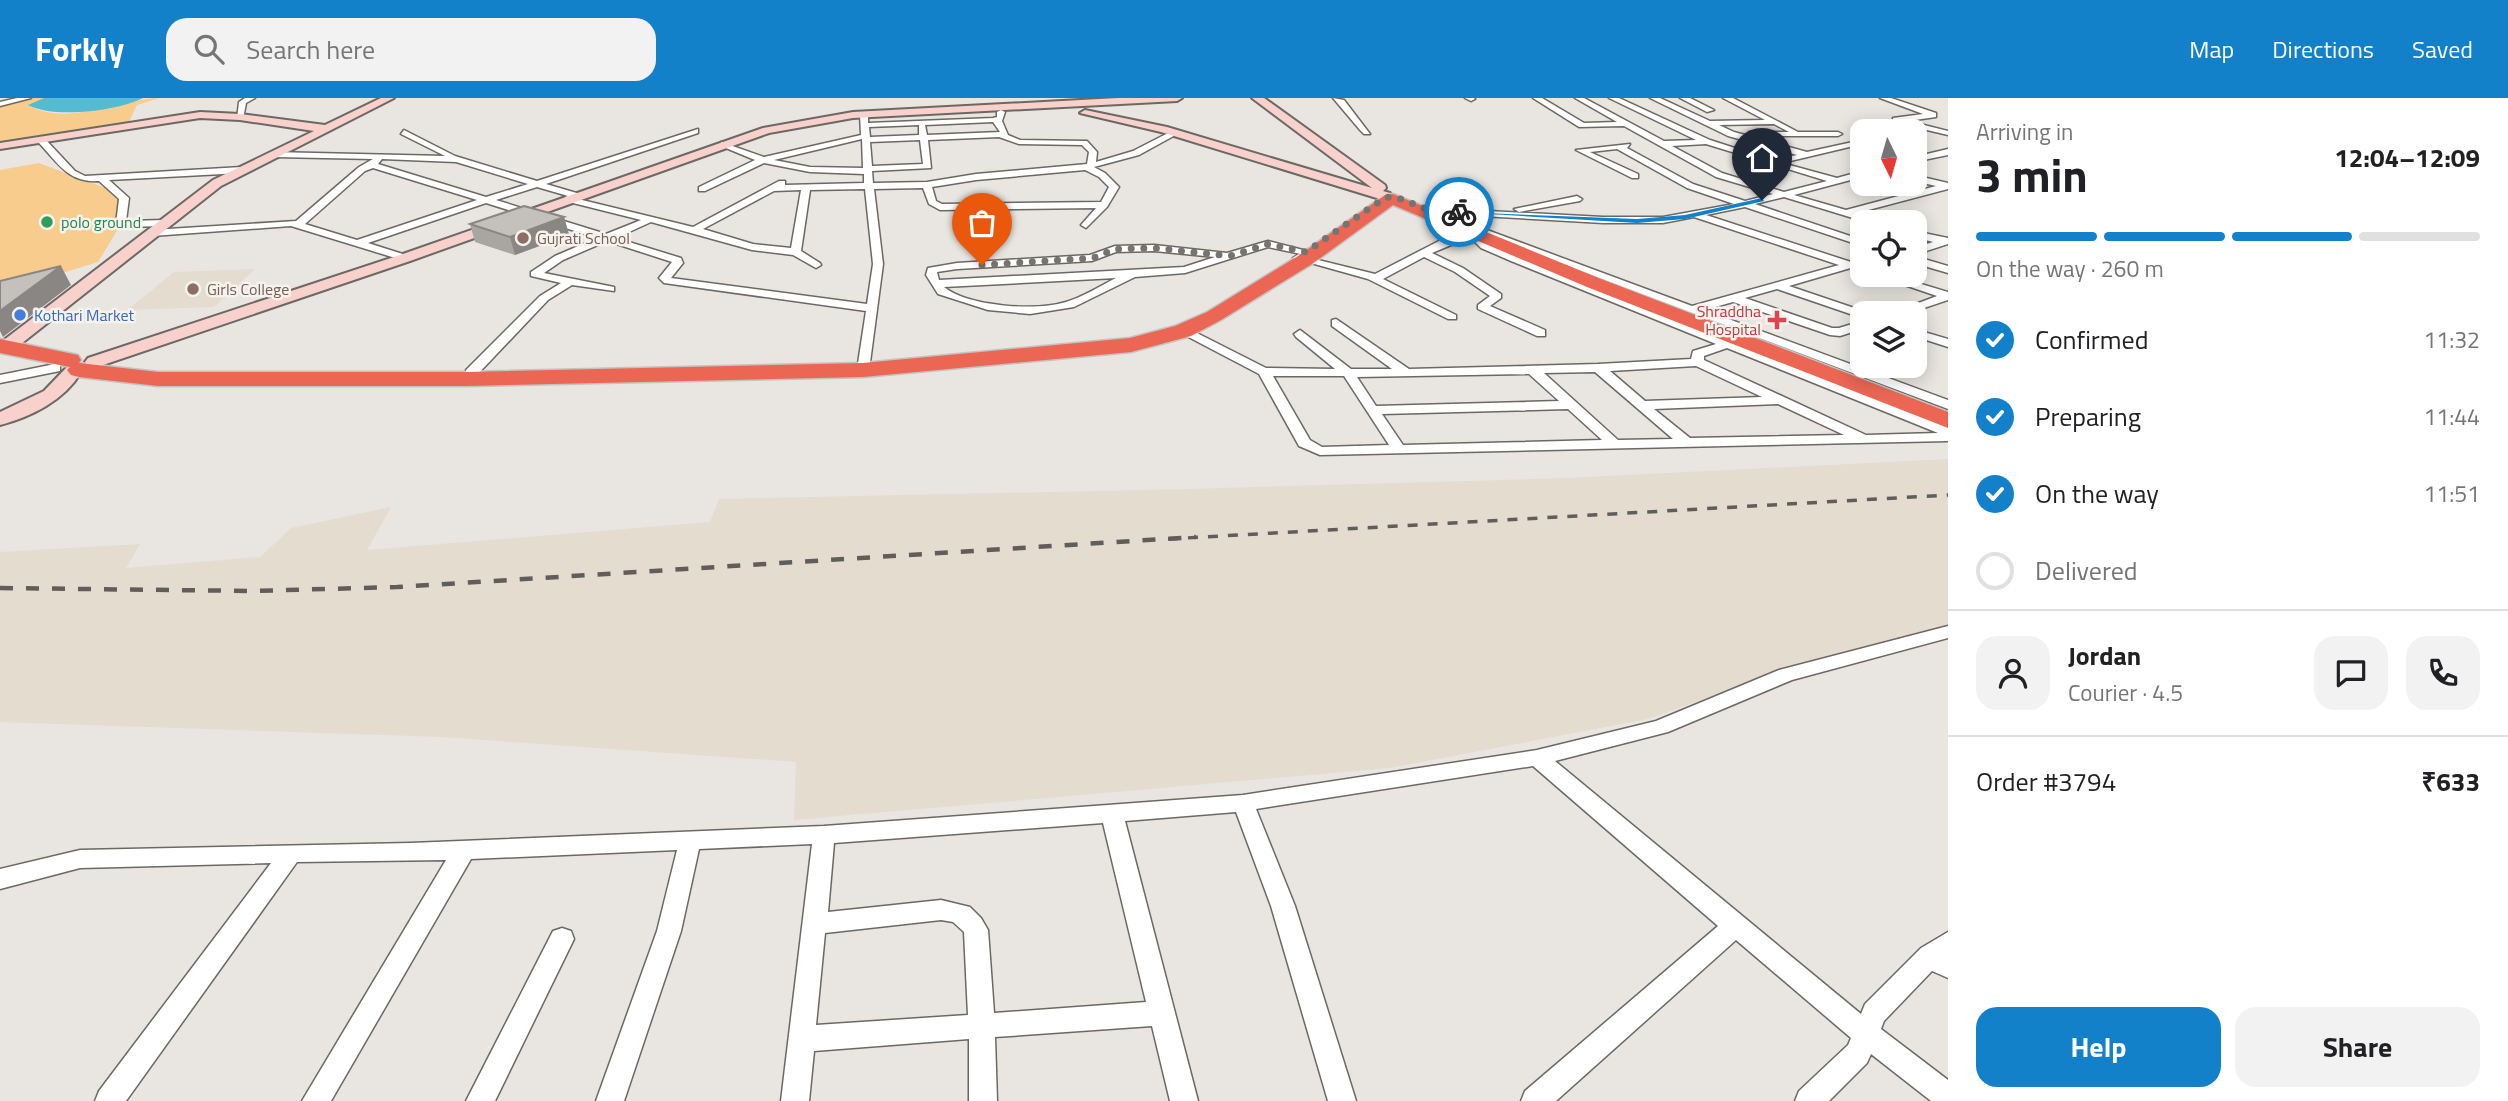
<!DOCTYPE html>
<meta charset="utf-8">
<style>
:root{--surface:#fff;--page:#f2f2f2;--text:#202124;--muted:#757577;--line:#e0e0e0;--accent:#1281ca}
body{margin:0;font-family:"Titillium Web",sans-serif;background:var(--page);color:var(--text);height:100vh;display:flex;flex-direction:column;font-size:26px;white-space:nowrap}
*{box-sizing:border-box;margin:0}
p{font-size:23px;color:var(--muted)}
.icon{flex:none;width:38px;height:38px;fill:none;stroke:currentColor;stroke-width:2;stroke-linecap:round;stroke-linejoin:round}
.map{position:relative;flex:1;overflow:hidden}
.panel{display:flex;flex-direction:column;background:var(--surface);width:560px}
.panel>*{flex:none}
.needle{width:46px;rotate:175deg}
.tools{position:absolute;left:1850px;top:21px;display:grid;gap:14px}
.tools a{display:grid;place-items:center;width:77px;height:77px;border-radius:14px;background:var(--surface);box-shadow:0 4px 18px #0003;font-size:35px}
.pin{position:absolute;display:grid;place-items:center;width:60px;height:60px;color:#fff;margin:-72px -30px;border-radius:50% 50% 50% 0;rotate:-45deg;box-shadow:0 0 7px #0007}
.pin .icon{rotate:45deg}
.courier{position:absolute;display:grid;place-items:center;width:70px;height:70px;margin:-35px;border:5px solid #1281ca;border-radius:50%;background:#fff;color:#222;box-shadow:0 2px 9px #0007}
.summary em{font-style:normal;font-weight:700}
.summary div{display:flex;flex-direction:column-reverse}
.summary{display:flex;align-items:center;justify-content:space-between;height:119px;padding:0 28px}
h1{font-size:46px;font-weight:700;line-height:52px}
.bar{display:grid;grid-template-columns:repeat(4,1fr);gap:10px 7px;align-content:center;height:84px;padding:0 28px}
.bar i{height:9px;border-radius:5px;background:var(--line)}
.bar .current{background:var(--accent)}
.bar p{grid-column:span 4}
.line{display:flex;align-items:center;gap:18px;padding:0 28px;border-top:2px solid var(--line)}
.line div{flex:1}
.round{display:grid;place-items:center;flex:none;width:74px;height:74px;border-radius:21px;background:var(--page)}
ol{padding:0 28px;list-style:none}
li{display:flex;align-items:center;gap:21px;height:77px}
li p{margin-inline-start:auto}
li .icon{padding:7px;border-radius:50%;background:var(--accent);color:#fff;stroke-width:4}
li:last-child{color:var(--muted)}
li i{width:38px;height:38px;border:4px solid var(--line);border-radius:50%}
.button{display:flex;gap:14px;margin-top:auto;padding:14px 28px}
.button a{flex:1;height:80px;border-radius:21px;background:var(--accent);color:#fff;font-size:28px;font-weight:700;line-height:80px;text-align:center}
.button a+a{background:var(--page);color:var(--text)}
header{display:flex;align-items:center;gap:42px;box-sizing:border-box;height:98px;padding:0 35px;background:var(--accent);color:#fff}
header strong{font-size:33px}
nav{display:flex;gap:38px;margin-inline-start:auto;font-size:24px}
.search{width:490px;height:63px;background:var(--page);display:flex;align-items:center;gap:18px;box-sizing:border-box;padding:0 24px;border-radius:21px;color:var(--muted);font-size:26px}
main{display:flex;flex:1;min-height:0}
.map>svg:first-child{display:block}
.built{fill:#e5dcd0}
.green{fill:#f7cc8d}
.water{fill:#54bbd0}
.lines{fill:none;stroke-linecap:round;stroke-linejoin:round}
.street-casing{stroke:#6c6964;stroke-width:3}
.secondary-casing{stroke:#6c6964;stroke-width:4}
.highway-casing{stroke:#c3c3c2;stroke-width:3}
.street{fill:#fff;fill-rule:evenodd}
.secondary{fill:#f9d1cc;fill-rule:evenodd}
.highway{fill:#eb6754;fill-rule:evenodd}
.rail-far1{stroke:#605e5b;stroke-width:3.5;stroke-dasharray:10 10;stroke-linecap:butt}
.rail{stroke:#605e5b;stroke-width:4.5;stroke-dasharray:13 13;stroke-linecap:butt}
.wall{fill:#a9a5a1}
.shaded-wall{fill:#898683}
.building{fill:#c4c0bb;stroke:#898683;stroke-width:2}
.route{fill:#1281ca}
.done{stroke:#767470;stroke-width:7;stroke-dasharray:0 12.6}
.leisure-dot{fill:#2e9e5b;stroke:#f6f2ed;stroke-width:2.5}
.education-dot{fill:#8d6e63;stroke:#f6f2ed;stroke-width:2.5}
.shop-dot{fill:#3f7fe0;stroke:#f6f2ed;stroke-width:2.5}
.health-dot{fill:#e0444e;stroke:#f6f2ed;stroke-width:2.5}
.labels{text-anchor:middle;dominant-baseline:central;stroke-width:5;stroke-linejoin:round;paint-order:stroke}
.far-leisure-label{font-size:16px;fill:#27864d;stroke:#f6f2ed;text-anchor:start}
.far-education-label{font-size:16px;fill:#785e54;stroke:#f6f2ed;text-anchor:start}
.far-health-label{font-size:16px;fill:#be3a42;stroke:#f6f2ed;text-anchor:end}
.far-shop-label{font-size:16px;fill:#366cbe;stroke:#f6f2ed;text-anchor:start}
</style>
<header>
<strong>Forkly</strong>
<div class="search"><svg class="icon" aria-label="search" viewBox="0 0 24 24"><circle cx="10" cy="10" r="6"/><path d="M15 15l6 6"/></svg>Search here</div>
<nav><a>Map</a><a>Directions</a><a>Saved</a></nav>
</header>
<main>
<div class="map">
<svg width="1948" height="1003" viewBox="0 0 1948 1003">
<rect width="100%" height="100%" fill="#e9e5e0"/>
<!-- built -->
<path class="built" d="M255 171 214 209 127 212 174 174Z
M1948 361V532L1795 569 1648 621 1390 670 794 722 796 664 441 639 0 624V454L140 446 126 470 260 459 291 430 391 409 367 452 710 424 719 401 1187 391 1565 380Z"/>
<!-- green -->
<path class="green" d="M32 0H44L29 7C66 30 121 0 159 0L137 7 128 26 0 47V7Z
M39 65 119 95 121 126 98 164 0 194V72Z"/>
<!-- water -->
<path class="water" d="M44 0H143C117 13 54 21 28 7Z"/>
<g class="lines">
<!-- street casing -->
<g class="street-casing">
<path id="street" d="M17 0H31L0 8V4Z
M245 0H255L246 5 243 21H237L239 4Z
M1333 0 1344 2 1370 36H1364L1360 32Z
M1465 0H1474L1475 1 1471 3Z
M1533 0H1542L1584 25 1617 24 1575 0H1584L1664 43 1696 42 1609 0H1619L1710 42 1772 62 1797 57 1728 38 1650 0H1660L1710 23 1765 22 1723 0H1733L1798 34H1838L1842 36 1838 38H1752L1749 34H1789L1774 26 1719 27 1734 34 1807 54 1862 42V46L1782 65 1837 80 1862 73V79L1794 97 1846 112 1936 88 1914 83V77L1948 85V91L1857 115 1881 124H1866L1784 99 1755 106 1862 142V148L1745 109 1706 117 1854 165V169L1789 188 1866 214 1867 215H1862V220L1777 191 1745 200 1832 230H1839L1862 223V231L1840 238 1830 237 1733 204 1704 212 1948 302V311L1478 134 1487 132 1692 208 1839 167 1694 119 1663 125H1603L1428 115V111L1431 110 1603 119H1663L1734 106 1687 90 1617 51 1590 54 1638 76V80H1632L1576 52 1630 46 1627 50 1693 86 1745 103 1773 96 1716 79 1624 28 1579 29ZM1706 46 1827 83 1784 94 1722 75 1672 48Z
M1680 0H1690L1714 12 1707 14Z
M1880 0H1891L1936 15V19L1908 23 1948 33V37L1893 24V20L1923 16Z
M1001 12 1005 14 1002 23 1008 37 1020 42 1087 43 1097 54 1096 64 1133 53 1172 33 1179 35 1139 57 1094 69 1105 75 1119 89 1107 109 1086 130 1081 127 1096 110 940 112 929 106 923 90 874 91 883 166 869 272 863 276 857 272 866 213 664 185 659 180 672 164 607 143 563 162 544 175 614 189V193L572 187 548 202 476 278H466V272L540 198 561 185 531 178V174L555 158 597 140 486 105 368 145 409 158V162L405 163 291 128 152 138 147 135 152 132 296 123 359 69 373 61 275 59 272 54 445 58 401 36 404 32 455 58 537 83 698 31V35L546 86 580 96 582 98 578 101 693 129 779 83H785V87L864 85V76L810 74 764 65 705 93H699V89L755 62 721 48V44L764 59 861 37 860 16 864 14 868 16V25L993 20 997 19V14ZM993 24 1000 34 927 37 925 27ZM919 27V37L870 39 869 29ZM999 39 1019 46 1082 47 1089 54 1087 66 976 76 927 84 873 85 872 73 931 70 928 42ZM862 41 863 70 810 69 774 62ZM920 42 923 66 872 68 870 44ZM382 61 456 64 528 86 486 99 378 66ZM373 70 477 102 357 142 305 126 365 73ZM1085 72 1099 79 1109 89 1101 104 942 106 936 103 932 89 976 82ZM537 89 568 98 565 99V103L641 122 606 136 496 102ZM865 91 873 166 867 206 671 180 683 165 681 160 616 140 651 124 752 152 793 157 816 170 821 167 820 165 801 153 810 92ZM801 92 791 150 753 146 703 131 774 93Z
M39 41H45L75 73 85 78 242 69 246 72 242 75 109 82 129 100 126 123 165 122 170 125 165 128 121 129 116 126 119 101 99 83C68 85 58 65 39 45Z
M1948 51V57L1914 64V59Z
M1577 98 1582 101 1580 103 1519 114 1514 111Z
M1468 133H1476L1489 146 1519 159 1948 329V343L1320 357 1299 348 1259 276 1177 233 1187 230 1266 270 1335 271 1296 239 1294 236 1300 232 1351 271H1392L1332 228V222L1336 221 1409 271 1598 266 1691 261 1693 253 1716 246 1511 163 1481 150 1470 139 1432 155 1463 170 1501 196V200L1490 208 1545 232V238H1537L1478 211V207L1490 198 1455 174 1424 159 1383 181 1456 217V221H1448L1368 181 1293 160 1298 157 1375 176 1439 143ZM1727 250 1938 335 1866 337 1704 262V258ZM1696 268 1762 299 1645 303 1610 273ZM1595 274 1673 341 1618 342 1544 275ZM1529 276 1559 303 1376 308 1357 279ZM1273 278H1344L1389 347 1322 349 1310 342ZM1778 306 1844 337 1690 340 1654 311ZM1568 311 1602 342 1403 347 1382 316Z
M1914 133 1948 140V146L1914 157V150L1933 144 1914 139Z
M1268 143 1311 154 1306 157 1268 149 1185 175 1135 179 1074 209 1030 216 988 212 938 196 926 177 928 170 957 165 1090 157 1115 148 1154 147 1227 155ZM1154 153 1215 159 1184 169 939 182 937 174 957 171 1092 163 1116 154ZM1116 180C1100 188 1083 199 1066 204 1036 213 969 209 944 189Z
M1914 158 1948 168V175L1914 165Z
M1875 177H1891L1948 194V202L1909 215H1892L1937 198Z
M1914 231 1948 241V249L1914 238Z
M55 266 60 267V273L0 285V277Z
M1948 528V540L1792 582 1668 634 1555 663 1861 916 1865 906 1921 850 1948 834V880L1932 873 1884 923 1881 931 1948 982V1003H1931L1871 956 1867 965 1829 1003H1795L1799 993 1848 947 1851 940 1736 842 1556 1003H1521L1525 993 1718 828 1533 668 1256 711 1295 808 1356 1003H1328L1271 808 1236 714 1125 723 1198 1003H1170L1152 928 995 939 997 1003H969V941L814 953 809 1003H781L812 746 699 751 681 833 624 1003H596L657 833 677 752 471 761 331 1003H302L446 762 297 764 126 1003H95L99 993 271 765 80 770 0 791V771L80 752 411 745 824 728 1243 697 1537 652 1656 623 1779 572ZM1103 725 1146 904 994 915 988 832 981 820 970 809 941 802 828 814 834 745ZM941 822 953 824 964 834 968 917 816 927 825 835Z
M562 830 571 833 574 841 495 1003H466L553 833Z"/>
</g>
<!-- secondary casing -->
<g class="secondary-casing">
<path id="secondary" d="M381 0H394L221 88 12 253H0V245L213 82 314 33 240 22 200 20 0 51V45L200 14 240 16 325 27Z
M1118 0H1182L1177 3 853 20 769 35 410 163 100 268H88L85 264 88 260 400 157 763 30 853 14Z
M1252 0H1264L1385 87 1386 90 1383 93 1390 95V101H1380L1161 34 1080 15 1085 12 1167 29 1372 90Z
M72 269 81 274C65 302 31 319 0 327V314L44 293 66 270Z"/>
</g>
<!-- highway casing -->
<g class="highway-casing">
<path id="highway" d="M1393 96 1601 181 1948 314V330L1587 189 1393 107 1312 166 1221 222 1191 238 1131 254 863 279 467 288H158L79 279 71 277 67 272 70 269 0 255V241L78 257 81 262 79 265 158 274H467L863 265 1130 240 1175 228 1207 214 1298 158 1385 97Z"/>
</g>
<!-- street -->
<use href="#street" class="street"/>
<!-- secondary -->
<use href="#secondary" class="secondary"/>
<!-- highway -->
<use href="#highway" class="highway"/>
<!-- rail-far1 -->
<path class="rail-far1" d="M1168 441 1948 397"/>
<!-- rail -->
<path class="rail" d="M0 490 253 493 397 489 1196 439"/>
</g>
<!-- wall -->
<path class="wall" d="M564 119 569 137 515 157 475 144 470 126Z"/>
<!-- shaded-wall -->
<path class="shaded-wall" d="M564 119 569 137 515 157 510 139Z
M61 168 71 187 3 239 0 233V213Z"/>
<!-- building -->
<path class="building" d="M524 108 564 119 510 139 470 126Z
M61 168 0 213V183Z"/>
<!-- route -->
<path class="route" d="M1762 100 1764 103 1685 121 1637 125 1456 114 1637 121 1685 117Z"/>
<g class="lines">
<!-- done -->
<path class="done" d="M982 167 1093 160 1115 151 1154 150 1230 158 1268 146 1306 154 1386 99 1398 100 1432 113 1459 114"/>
</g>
<!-- markers -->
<circle class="leisure-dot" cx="47" cy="124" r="7"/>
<g class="education-dot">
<circle cx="523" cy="140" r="7"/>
<circle cx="193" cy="191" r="7"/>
</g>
<circle class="shop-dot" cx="20" cy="217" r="7"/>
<path class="health-dot" d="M1773.5 211.5h7v7h7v7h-7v7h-7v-7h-7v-7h7z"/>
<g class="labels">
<!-- far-leisure labels -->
<g class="far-leisure-label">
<text x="61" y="124">polo ground</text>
</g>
<!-- far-education labels -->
<g class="far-education-label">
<text x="537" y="140">Gujrati School</text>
<text x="207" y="191">Girls College</text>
</g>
<!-- far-health labels -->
<g class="far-health-label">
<text x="1761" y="213">Shraddha<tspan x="1761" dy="18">Hospital</tspan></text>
</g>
<!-- far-shop labels -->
<g class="far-shop-label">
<text x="34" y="217">Kothari Market</text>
</g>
</g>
</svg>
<div class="tools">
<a><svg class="needle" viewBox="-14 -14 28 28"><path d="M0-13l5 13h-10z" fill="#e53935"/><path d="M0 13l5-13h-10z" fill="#757577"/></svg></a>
<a><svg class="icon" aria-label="locate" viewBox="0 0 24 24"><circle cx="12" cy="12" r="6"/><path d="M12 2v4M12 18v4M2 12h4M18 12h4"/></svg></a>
<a><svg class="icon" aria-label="layers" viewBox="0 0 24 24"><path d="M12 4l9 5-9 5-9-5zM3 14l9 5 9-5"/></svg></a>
</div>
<div class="pin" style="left:982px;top:167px;background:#ea580c"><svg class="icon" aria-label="bag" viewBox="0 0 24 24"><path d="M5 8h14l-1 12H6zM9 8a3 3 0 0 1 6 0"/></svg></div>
<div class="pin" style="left:1762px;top:102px;background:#1f2937"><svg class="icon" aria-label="home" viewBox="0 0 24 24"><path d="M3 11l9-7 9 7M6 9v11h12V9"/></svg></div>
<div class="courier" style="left:1459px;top:114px"><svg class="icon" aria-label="bike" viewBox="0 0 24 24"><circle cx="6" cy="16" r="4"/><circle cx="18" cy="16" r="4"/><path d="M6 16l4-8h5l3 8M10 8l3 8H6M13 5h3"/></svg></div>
</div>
<section class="panel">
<div class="summary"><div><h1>3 min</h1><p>Arriving in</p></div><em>12:04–12:09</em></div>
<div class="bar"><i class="current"></i><i class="current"></i><i class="current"></i><i></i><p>On the way · 260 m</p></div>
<ol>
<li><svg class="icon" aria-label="check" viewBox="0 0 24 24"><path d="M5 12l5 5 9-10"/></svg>Confirmed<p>11:32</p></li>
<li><svg class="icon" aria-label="check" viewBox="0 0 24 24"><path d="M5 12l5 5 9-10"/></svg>Preparing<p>11:44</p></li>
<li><svg class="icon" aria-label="check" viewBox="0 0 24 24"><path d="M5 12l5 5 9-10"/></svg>On the way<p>11:51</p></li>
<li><i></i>Delivered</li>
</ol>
<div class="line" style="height:126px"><a class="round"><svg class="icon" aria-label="person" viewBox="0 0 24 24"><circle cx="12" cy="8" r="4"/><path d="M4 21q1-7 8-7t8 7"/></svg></a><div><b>Jordan</b><p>Courier · 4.5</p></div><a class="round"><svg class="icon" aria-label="chat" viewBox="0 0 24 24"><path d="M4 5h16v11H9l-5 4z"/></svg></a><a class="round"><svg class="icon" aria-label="phone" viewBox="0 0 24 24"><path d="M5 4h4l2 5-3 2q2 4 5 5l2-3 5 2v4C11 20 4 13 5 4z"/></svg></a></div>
<div class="line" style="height:91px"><div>Order #3794</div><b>₹633</b></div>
<div class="button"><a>Help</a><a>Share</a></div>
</section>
</main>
